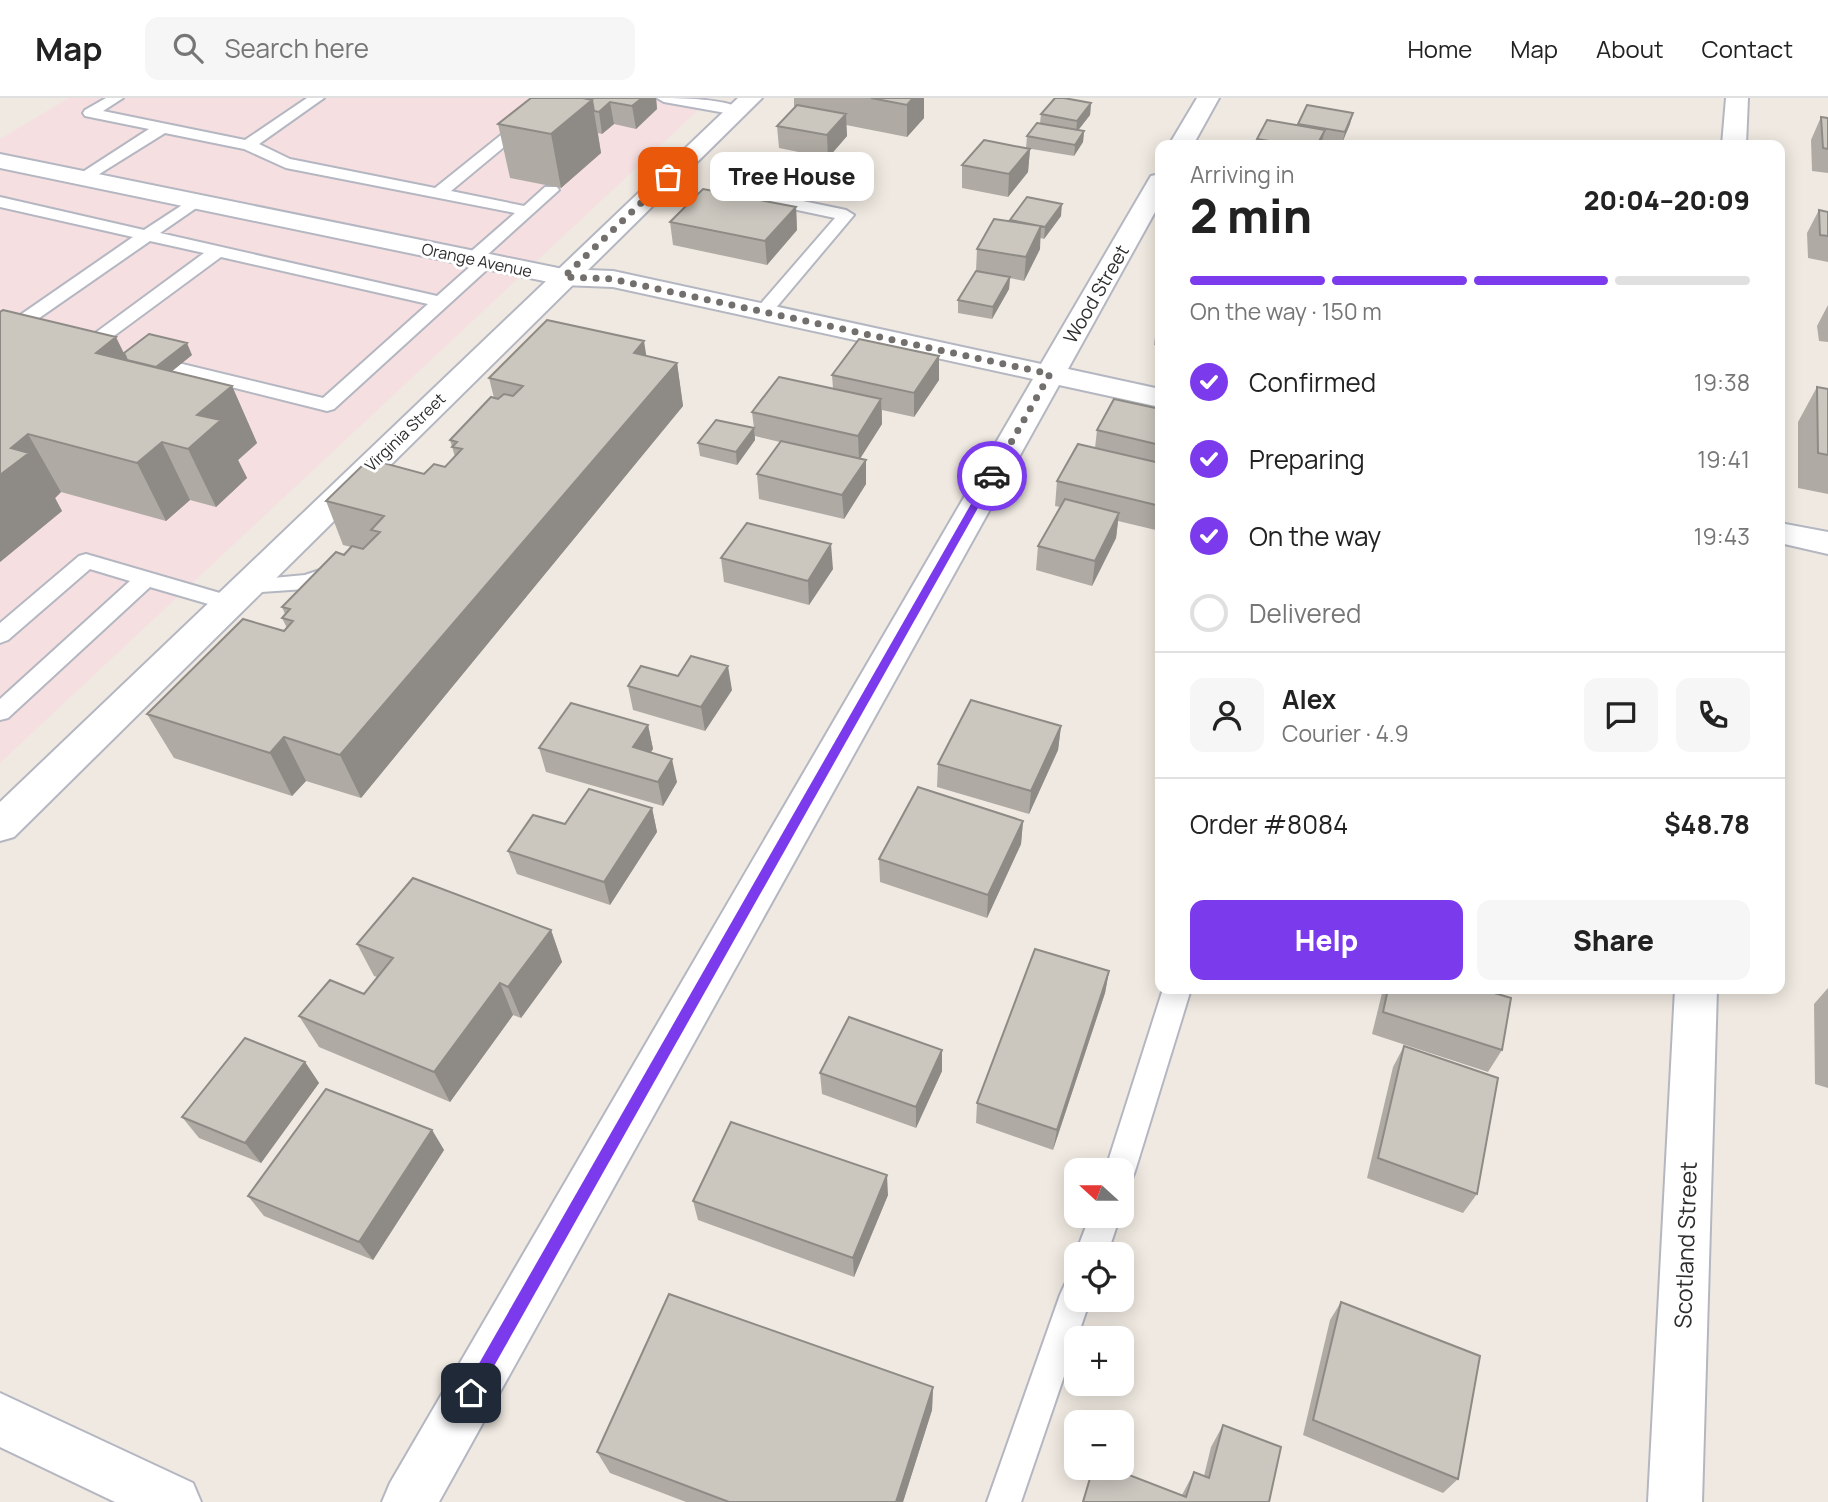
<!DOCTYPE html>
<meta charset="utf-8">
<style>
:root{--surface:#fff;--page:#f6f6f6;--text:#222;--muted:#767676;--line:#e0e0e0;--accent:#7c3aed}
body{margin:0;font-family:Manrope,sans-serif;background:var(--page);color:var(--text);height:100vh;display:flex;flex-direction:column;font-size:26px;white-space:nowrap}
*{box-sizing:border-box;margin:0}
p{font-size:23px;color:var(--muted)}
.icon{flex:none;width:38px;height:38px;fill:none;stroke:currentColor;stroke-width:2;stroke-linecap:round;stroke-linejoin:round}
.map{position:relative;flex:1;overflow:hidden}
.details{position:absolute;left:1155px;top:42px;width:630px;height:854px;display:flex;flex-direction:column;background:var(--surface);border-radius:14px;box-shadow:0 4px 18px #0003}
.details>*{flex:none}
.needle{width:46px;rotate:291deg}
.buttons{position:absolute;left:1064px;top:1060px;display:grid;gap:14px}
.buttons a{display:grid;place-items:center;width:70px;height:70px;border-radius:14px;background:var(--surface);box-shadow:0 4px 18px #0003;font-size:35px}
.pin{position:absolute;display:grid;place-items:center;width:60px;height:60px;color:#fff;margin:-30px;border-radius:14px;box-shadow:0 4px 10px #0006}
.courier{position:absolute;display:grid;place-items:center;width:70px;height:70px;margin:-35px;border:5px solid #7c3aed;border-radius:50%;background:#fff;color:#222;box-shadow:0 2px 9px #0007}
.bubble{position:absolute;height:49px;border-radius:14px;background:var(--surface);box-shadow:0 4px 18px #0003;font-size:23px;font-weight:800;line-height:49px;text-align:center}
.overview em{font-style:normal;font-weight:800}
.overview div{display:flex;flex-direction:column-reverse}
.overview{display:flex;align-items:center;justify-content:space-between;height:119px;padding:0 35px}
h1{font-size:46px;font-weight:800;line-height:52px}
.bar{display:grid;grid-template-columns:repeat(4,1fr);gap:10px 7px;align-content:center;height:84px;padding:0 35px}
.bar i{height:9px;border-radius:5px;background:var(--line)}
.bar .selected{background:var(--accent)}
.bar p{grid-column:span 4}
.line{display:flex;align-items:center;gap:18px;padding:0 35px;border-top:2px solid var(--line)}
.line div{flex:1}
.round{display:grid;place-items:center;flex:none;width:74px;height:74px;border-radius:14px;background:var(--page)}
ol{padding:0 35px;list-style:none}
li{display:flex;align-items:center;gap:21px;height:77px}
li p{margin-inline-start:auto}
li .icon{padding:7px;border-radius:50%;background:var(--accent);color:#fff;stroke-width:4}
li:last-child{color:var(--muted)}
li i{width:38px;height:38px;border:4px solid var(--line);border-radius:50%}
.action{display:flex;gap:14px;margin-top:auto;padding:14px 35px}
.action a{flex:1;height:80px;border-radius:14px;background:var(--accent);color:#fff;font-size:28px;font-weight:800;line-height:80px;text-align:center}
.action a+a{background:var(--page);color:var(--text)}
header{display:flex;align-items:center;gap:42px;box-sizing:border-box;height:98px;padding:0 35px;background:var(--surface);border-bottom:2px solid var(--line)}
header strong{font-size:33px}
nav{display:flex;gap:38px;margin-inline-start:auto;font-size:24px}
.search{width:490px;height:63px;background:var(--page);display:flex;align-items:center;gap:18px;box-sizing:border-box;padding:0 24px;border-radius:14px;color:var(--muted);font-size:26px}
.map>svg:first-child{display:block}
.medical{fill:#f5dfe0}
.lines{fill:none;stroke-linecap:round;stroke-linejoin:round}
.service-casing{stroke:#b4b7c1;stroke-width:4}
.minor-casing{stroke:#b4b7c1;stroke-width:4}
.tertiary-casing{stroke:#b4b7c1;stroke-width:4}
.service{fill:#fff;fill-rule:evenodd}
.minor{fill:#fff;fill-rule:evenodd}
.tertiary{fill:#fff;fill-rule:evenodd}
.wall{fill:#afaba4}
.shaded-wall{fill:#8e8b86}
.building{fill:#cbc7bf;stroke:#8e8b86;stroke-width:2}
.route{fill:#7c3aed}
.done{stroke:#726f6d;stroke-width:7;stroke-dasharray:0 12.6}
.labels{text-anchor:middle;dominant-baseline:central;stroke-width:6;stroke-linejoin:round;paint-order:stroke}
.far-street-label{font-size:16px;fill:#2e2e2e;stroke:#fff}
.street-label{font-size:19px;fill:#2e2e2e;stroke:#fff}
.near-street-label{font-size:23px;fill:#2e2e2e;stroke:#fff}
</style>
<header>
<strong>Map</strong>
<div class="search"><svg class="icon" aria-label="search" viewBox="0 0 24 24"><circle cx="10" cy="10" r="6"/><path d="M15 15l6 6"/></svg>Search here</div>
<nav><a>Home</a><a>Map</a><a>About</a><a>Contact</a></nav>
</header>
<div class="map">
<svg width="1828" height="1404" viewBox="0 0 1828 1404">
<rect width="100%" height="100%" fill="#efe9e1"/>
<!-- medical -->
<path class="medical" d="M69 0H711L0 665V41Z"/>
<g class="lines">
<!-- service casing -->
<g class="service-casing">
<path id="service" d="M106 0H123L103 13 245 42 307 0H324L259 46 290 61 435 90 547 0H563L451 93 524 108 545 89H557L559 92 486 158 494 163 492 167 334 311 327 313 139 266 136 262 145 257 323 300 428 206 221 159 103 246 112 252 109 256 103 257 83 252 80 248 83 244 204 155 150 143 6 243 0 244V231L133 139 0 109V99L144 132 196 98 204 103 202 106 160 135 437 198 473 166 465 161 467 157 515 115 286 70 244 51 165 35 88 83H78L75 80 78 77 149 31 85 18 83 15 85 12Z
M657 0C677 0 730 0 744 13L737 17 664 4Z
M651 90 698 100 724 99 750 92 846 112 854 117 769 218H757L754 214 757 210 835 120 750 102 724 109 698 110 645 98 643 95Z
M86 456 237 500 240 505 237 510 229 512 150 489 8 620 0 622V601L130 483 90 471 8 542 0 545V525L79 458Z
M338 466 345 468 349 473 345 478 305 491 247 495 239 493 236 488 239 483 305 477Z
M1163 891H1191L1135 1073 1131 1083 1122 1086V1073H1105Z
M1090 1118H1120L1107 1157H1076V1159L1075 1157Z
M1076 1181V1202H1090L1021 1404H987L1060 1197 1065 1186Z"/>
</g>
<!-- minor casing -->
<g class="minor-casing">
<path id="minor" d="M1197 0H1219L1193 47H1169Z
M1726 0H1748L1746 47H1722Z
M0 56 563 171 613 173 1041 266 1148 83 1151 78 1160 76V105L1068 271 1160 291V309L1059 287 439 1404H382L390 1385 1033 281 613 189 563 187 0 70Z
M1780 425 1828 434V456L1780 445Z
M1675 891H1717L1702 1404H1648Z"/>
</g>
<!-- tertiary casing -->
<g class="tertiary-casing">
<path id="tertiary" d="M738 0H762L14 739 0 743V704Z
M0 1295 193 1385 201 1404H115L0 1349Z"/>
</g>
<!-- service -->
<use href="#service" class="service"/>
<!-- minor -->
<use href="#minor" class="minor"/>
<!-- tertiary -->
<use href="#tertiary" class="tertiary"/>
</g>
<!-- wall -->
<path class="wall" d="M531 0H656L657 11 636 31 614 26 602 36 598 35 601 55 561 90 510 80 498 26Z
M794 0H924V20L907 39 846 27 847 38 828 60 779 50 777 28 794 10Z
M1091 5 1090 17 1078 32 1084 33 1083 44 1074 58 1026 50 1027 38 1040 25 1041 16Z
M1821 19 1828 20V75L1812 73 1811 42Z
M1298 26H1350L1342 45 1322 42 1321 47H1253L1256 46 1257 41 1298 27Z
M1030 51 1028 74 1008 99 962 90V67Z
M796 109 797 132 767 167 673 147 670 124Z
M1819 112 1828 114V164L1808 160 1807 135Z
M1061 118 1044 141 1040 140V151L1024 183 1010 180 1009 191 992 221 958 215V202L976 173 977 151 1010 122Z
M1828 207V244L1819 243 1817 228Z
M0 214 124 255 192 257 172 273 232 288 257 345 238 362 247 380 216 409 190 402 166 423 61 394 55 400 62 413 0 464Z
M1160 217V248L1154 247 1157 223Z
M646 258 677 265 683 308 361 700 306 683 292 698 174 660 147 616 284 533 287 530 282 520 285 516 282 509 351 449 343 447 326 403 424 376 445 369 455 359 450 342 494 300 489 280Z
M832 277 939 282 914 319 882 312V326L860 361 866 386 844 421 759 401 757 376 780 344 755 338V342L737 367 700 358 698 345 754 330 752 314 833 291Z
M1817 289 1828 291V396L1798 390V324Z
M1160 311V433L1118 423 1116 440 1092 488 1036 472 1038 448 1060 409 1055 408 1057 383 1095 350 1097 332Z
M721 460 833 471 809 507 724 484Z
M628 588 732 592 705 633 633 612Z
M648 627 653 651 650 654 677 684 663 708 546 674 539 650Z
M1061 628 1058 652 1029 716 937 689 938 666Z
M652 710 657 734 610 807 517 776 508 753 565 726Z
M1023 723 1021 746 987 820 880 784 879 761Z
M551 832 562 864 521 920 513 917 450 1004 319 949 299 918 364 896 377 879 374 878 357 846Z
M1109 873 1105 895 1053 1052 976 1025 977 1005Z
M1828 890V990L1815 986 1814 906Z
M1383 891H1481L1502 952 1488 974 1372 936Z
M1404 948 1477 1096 1463 1115 1367 1080 1393 969Z
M305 964 319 985 261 1065 199 1040 182 1019Z
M942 973 916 1030 822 996 820 975Z
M432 1032 444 1052 373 1162 264 1118 248 1098Z
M888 1097 854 1179 698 1122 693 1103Z
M1341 1204 1458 1381 1443 1395 1303 1337 1330 1222Z
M933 1289 932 1312 903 1404H686L610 1375 597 1354Z
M1223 1327 1269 1404H1082L1093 1370 1182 1397 1194 1374 1204 1378 1211 1349Z"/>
<!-- shaded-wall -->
<path class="shaded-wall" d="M642 0H656L657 11 636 31 632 8Z
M913 0H924V20L907 39V7Z
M592 2 601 55 561 90 551 36Z
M610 4 614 26 602 36 599 14Z
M1091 5 1090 17 1076 35 1077 23Z
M1353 15 1350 26 1342 45 1345 34Z
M846 16 847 38 828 60 827 37Z
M1325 32 1321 47H1317Z
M1084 33 1083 44 1074 58 1075 47Z
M1030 51 1028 74 1008 99 1009 76Z
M1062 106 1061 118 1044 141 1045 129Z
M796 109 797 132 767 167 765 143Z
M1041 128 1040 151 1024 183 1026 159Z
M1010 179 1009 191 992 221 993 209Z
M116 239 138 284 187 245 192 257 124 312 96 255Z
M644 243 651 287 634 255Z
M939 258V282L914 319V295Z
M677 265 683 308 361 700 340 657Z
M232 288 257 345 238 362 247 380 216 409 188 351 197 317Z
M881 301 882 326 859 362 858 338Z
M754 330 755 342 737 367 736 354Z
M28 336 61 394 55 400 62 413 0 464V377L11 350Z
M162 344 190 402 166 423 137 365Z
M866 362V386L844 421 842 397Z
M1119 415 1116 440 1092 488 1095 463Z
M831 446 833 471 809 507 808 483Z
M728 568 732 592 705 633 701 609Z
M648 627 653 651 638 673 633 649Z
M1061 628 1058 652 1029 716 1031 693Z
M284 639 306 683 292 698 270 655Z
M672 661 677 684 663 708 658 684Z
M652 710 657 734 610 807 604 784Z
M1023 723 1021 746 987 820 988 797Z
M551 832 562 864 521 920 508 889Z
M1109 873 1105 895 1053 1052 1057 1032Z
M500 885 513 917 450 1004 434 974Z
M942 952V973L916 1030V1009Z
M305 964 319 985 261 1065 245 1045Z
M432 1032 444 1052 373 1162 359 1144Z
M887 1077 888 1097 854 1179 853 1160Z
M933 1289 932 1312 903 1404H896Z"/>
<!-- building -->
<path class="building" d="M531 0H583L592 2 551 36 498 26Z
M583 0H642L632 8 610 4 599 14 594 13 592 2Z
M871 0H913L907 7Z
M1055 0H1064L1091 5 1077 23 1041 16Z
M797 7 846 16 827 37 777 28Z
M1307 7 1353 15 1345 34 1298 26Z
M1821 19 1828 20V51L1823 50Z
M1267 22 1325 32 1317 47H1293L1257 41Z
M1037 25 1084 33 1075 47 1027 38Z
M984 42 1030 51 1009 76 962 67Z
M703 91 796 109 765 143 670 124Z
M1027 99 1062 106 1045 129 1010 122Z
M1819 112 1828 114V138L1820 137Z
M994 121 1041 128 1026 159 977 151Z
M976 173 1010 179 993 209 958 202Z
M3 212 116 239 96 255 232 288 197 317 221 322 188 351 162 344 137 365 28 336 11 350 29 355 0 377V214Z
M547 222 644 243 634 255 677 265 340 657 284 639 270 655 147 616 243 521 284 533 293 523 282 520 290 511 282 509 336 454 344 457 352 448 363 451 380 434 371 432 384 418 326 403 369 361 424 376 434 366 445 369 462 351 452 349 457 344 450 342 491 299 498 301 504 296 513 298 523 288 489 280Z
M149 236 187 245 156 269 127 262 124 255Z
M859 241 939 258 914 295 832 277Z
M779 279 881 301 858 338 752 314Z
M1817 289 1828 291V357L1818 355Z
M1114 301 1160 311V347L1097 332Z
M716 322 754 330 736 354 698 345Z
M781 343 866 362 842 397 757 376Z
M1078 346 1160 365V408L1057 383Z
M1065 401 1119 415 1095 463 1038 448Z
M747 425 831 446 808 483 721 460Z
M691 558 728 568 701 609 628 588 641 568 678 578Z
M971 602 1061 628 1031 693 938 666Z
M571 605 648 627 633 649 672 661 658 684 539 650Z
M918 689 1023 723 988 797 879 761Z
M589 691 652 710 604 784 508 753 533 717 565 726Z
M413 780 551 832 508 889 500 885 434 974 299 918 330 882 364 896 393 860 357 846Z
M1035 851 1109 873 1057 1032 977 1005Z
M1388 891H1481L1511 900 1502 952 1383 914Z
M849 919 942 952 916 1009 820 975Z
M245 940 305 964 245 1045 182 1019Z
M1404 948 1498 980 1477 1096 1378 1060Z
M326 991 432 1032 359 1144 248 1098Z
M731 1024 887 1077 853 1160 693 1103Z
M669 1196 933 1289 896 1404H729L597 1354Z
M1341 1204 1480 1258 1458 1381 1313 1322Z
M1223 1327 1281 1349 1269 1404H1083L1093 1370H1111L1186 1399 1194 1374 1209 1380Z"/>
<!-- route -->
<path class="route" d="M992 375 996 378 476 1300 471 1303 465 1300 463 1295 465 1290 987 378Z"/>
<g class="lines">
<!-- done -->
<path class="done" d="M668 79 564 179 612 181 1050 276 992 378"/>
</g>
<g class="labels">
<!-- far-street labels -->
<g class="far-street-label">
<text transform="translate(477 162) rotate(12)">Orange Avenue</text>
<text transform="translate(405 334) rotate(-44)">Virginia Street</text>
</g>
<!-- street labels -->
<g class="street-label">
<text transform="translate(1096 196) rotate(-60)">Wood Street</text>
</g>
<!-- near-street labels -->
<g class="near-street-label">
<text transform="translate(1685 1147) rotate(-88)">Scotland Street</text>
</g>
</g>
</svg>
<div class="buttons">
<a><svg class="needle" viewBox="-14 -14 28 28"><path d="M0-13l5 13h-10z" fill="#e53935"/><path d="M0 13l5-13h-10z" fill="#767676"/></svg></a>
<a><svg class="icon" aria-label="locate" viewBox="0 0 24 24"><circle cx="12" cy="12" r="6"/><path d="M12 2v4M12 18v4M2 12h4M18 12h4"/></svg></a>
<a>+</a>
<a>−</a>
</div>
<div class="pin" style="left:668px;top:79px;background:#ea580c"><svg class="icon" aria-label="bag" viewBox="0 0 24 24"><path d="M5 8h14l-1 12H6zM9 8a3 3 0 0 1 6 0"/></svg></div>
<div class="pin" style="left:471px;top:1295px;background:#1f2937"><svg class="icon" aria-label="home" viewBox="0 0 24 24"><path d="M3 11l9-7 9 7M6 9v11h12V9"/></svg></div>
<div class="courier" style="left:992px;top:378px"><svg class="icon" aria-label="car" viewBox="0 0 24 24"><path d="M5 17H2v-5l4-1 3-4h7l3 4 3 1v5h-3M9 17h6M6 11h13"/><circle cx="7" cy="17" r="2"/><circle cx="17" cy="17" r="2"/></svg></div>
<div class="bubble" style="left:710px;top:54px;width:164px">Tree House</div>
<section class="details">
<div class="overview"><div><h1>2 min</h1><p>Arriving in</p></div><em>20:04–20:09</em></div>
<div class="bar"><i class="selected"></i><i class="selected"></i><i class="selected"></i><i></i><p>On the way · 150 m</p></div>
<ol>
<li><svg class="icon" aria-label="check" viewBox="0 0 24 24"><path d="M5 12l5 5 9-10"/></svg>Confirmed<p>19:38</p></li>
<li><svg class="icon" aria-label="check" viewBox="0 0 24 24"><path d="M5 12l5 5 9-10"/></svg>Preparing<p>19:41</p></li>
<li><svg class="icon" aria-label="check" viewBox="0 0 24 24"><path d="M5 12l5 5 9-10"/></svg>On the way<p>19:43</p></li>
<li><i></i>Delivered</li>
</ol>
<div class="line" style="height:126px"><a class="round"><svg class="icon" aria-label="person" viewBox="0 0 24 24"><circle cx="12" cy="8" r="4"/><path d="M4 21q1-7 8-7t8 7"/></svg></a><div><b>Alex</b><p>Courier · 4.9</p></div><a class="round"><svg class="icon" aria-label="chat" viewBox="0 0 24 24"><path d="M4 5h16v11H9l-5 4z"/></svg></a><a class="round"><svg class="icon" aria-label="phone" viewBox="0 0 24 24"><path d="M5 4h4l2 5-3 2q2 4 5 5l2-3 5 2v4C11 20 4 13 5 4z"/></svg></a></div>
<div class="line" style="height:91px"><div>Order #8084</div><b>$48.78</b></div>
<div class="action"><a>Help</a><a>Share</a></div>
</section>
</div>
